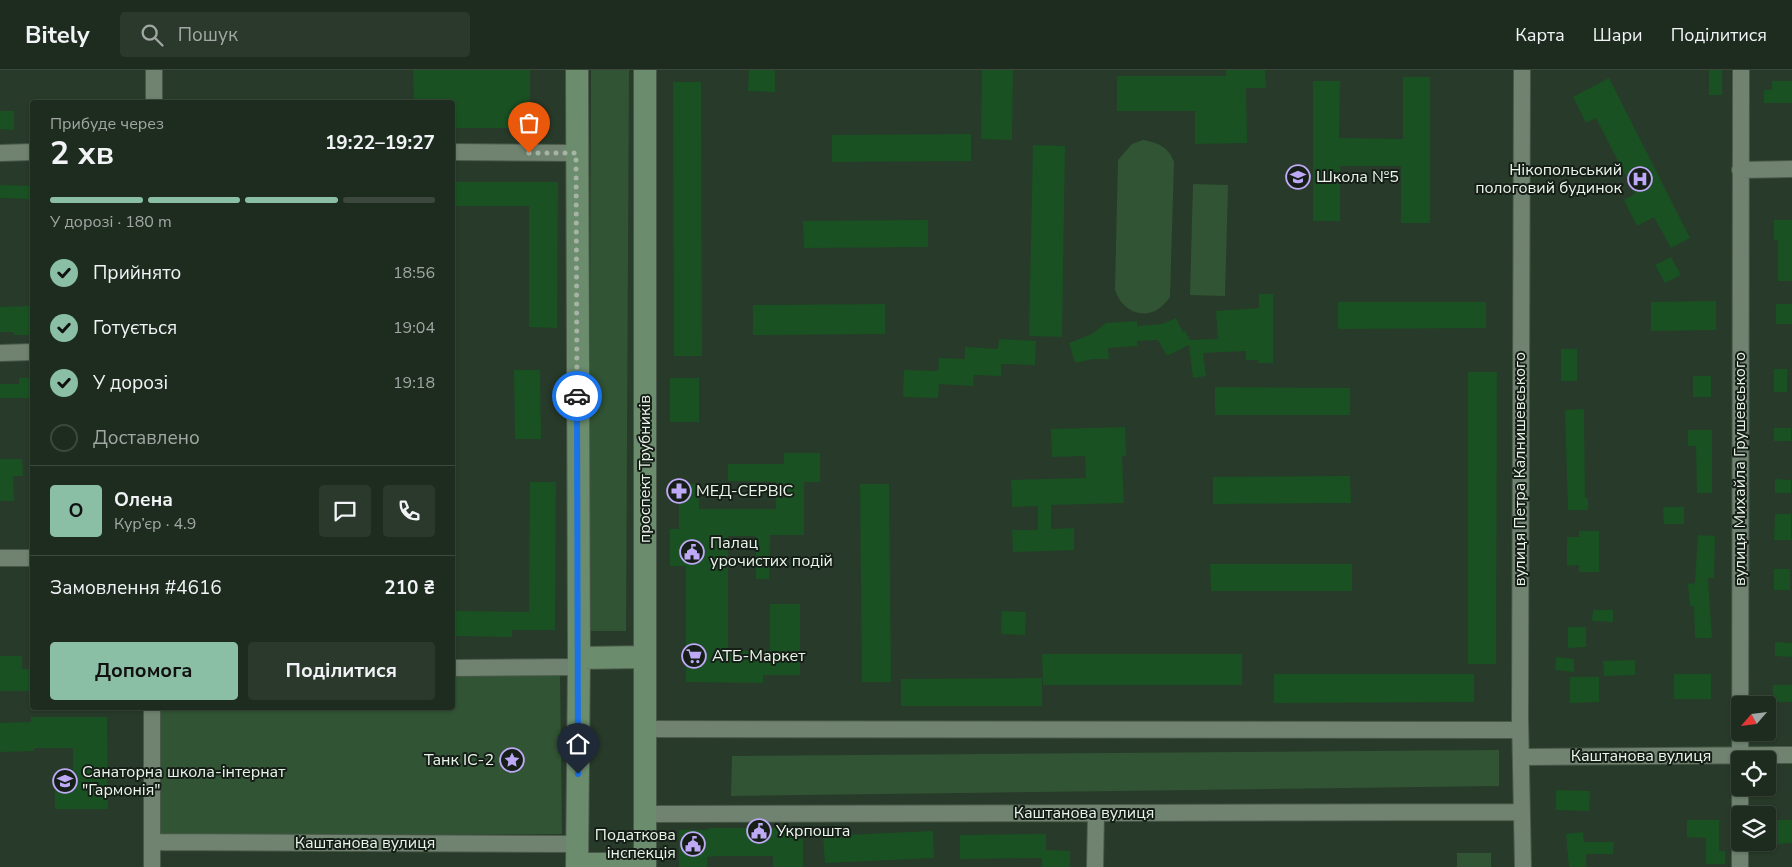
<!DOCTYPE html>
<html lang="uk">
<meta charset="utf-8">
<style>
:root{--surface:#1e2c1f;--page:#2b382c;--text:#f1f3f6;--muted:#a1a7a4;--line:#3c483d;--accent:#8abfa5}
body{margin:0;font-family:"Nunito Sans",sans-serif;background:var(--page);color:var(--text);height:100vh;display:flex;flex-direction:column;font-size:19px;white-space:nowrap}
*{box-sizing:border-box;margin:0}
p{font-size:16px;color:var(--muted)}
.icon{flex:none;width:28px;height:28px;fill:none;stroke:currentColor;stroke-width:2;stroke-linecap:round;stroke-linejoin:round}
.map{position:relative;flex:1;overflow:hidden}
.sheet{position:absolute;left:30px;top:30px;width:425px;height:610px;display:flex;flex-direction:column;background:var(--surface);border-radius:5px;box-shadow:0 1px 4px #0004,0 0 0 1px var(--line)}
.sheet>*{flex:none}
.needle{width:32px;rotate:242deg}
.buttons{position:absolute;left:1731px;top:626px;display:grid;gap:10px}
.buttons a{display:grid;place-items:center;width:45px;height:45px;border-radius:5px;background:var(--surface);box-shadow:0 1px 4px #0004,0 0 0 1px var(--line);font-size:25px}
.pin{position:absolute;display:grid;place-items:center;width:42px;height:42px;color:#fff;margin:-51px -21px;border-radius:50% 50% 50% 0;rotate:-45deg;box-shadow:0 0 5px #0007}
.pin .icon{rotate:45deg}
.courier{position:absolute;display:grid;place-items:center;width:50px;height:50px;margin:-25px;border:4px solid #1a73e8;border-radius:50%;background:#fff;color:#222;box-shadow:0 1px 6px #0007}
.overview em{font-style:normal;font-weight:700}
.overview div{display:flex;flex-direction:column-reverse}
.overview{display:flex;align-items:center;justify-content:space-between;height:85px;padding:0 20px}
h1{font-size:32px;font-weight:700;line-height:38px}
.bar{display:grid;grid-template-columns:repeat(4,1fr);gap:8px 5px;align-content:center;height:60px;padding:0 20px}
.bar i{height:6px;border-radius:4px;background:var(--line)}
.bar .selected{background:var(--accent)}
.bar p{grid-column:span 4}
.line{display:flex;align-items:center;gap:12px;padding:0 20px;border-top:1px solid var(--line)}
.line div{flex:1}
.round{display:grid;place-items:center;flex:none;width:52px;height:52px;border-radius:5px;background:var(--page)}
ol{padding:0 20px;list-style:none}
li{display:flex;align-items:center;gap:15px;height:55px}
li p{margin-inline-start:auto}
li .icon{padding:5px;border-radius:50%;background:var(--accent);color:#111;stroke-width:4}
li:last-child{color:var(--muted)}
li i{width:28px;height:28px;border:2px solid var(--line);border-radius:50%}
.primary-button{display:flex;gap:10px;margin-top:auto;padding:10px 20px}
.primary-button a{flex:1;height:58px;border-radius:5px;background:var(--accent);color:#111;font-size:20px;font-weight:700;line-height:58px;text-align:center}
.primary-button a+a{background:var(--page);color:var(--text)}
header{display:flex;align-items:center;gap:30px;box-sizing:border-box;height:70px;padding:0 25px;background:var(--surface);border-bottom:1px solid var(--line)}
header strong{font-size:24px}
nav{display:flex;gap:28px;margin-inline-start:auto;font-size:18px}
.search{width:350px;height:45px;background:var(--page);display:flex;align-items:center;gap:12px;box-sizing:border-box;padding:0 18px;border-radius:5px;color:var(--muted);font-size:19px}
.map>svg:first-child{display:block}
.green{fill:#315434}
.building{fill:#195122}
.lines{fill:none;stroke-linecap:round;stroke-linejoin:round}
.street-casing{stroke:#495849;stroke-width:18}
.secondary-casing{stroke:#495849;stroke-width:24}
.street{stroke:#6f8370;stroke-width:16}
.secondary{stroke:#6b8c6d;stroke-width:22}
.done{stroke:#a6b4a6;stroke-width:5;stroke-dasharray:0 9}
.route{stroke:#1a73e8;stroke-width:6}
.labels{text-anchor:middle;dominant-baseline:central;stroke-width:4;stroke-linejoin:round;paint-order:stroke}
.poi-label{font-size:16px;fill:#eaf5ea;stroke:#161f17;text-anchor:start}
.street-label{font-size:16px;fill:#eaf5ea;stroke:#161f17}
</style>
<header>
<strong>Bitely</strong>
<div class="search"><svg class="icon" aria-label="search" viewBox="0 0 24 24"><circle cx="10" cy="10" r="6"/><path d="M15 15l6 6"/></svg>Пошук</div>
<nav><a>Карта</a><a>Шари</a><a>Поділитися</a></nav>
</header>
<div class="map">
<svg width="1792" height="797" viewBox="0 0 1792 797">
<rect width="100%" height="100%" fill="#283a29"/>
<!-- green -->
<path class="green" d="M591 0H629L626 561H589Z
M1143 70C1158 73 1168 76 1174 92L1170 227C1166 232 1161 238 1155 241 1137 249 1119 236 1115 219L1118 90 1132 74Z
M1193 114 1228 115 1225 226 1190 225Z
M453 604H560L562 764 155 766 154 638H452Z
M1499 680V716L731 726 732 686Z
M1457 783H1491V797H1457Z"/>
<!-- building -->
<path class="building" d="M413 0H530V58H452V32H414Z
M749 0H775V22L748 21Z
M982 0H1013L1012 70 981 69Z
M1226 0H1265L1266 18H1246L1247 73 1195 74V41H1117V6H1226Z
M1709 0H1722V25H1709Z
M1403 7H1430V153H1401V96H1340V151H1313V11H1340L1339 68 1403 69Z
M1609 8 1690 168 1671 178 1654 147 1637 156 1624 130 1635 124 1596 48 1586 53 1573 27Z
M1772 11H1792V33H1764V20H1772Z
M673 12H701L702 286H674Z
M0 41H14V60L0 59Z
M971 64V91L832 92V65Z
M1033 75 1065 76 1062 267 1029 266Z
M452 112H558L557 258 529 257V136H452Z
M0 115 32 116V129L0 128Z
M928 150V177L804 178 803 151Z
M1774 150H1792V211H1778V170H1774Z
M1671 187 1681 205 1665 213 1655 195Z
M1259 224H1273V293H1258V290H1246V281L1203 283 1206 306 1193 308 1189 275 1167 286 1158 270 1137 271V276L1108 278 1109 289H1093L1075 293 1069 273 1092 264 1106 253 1137 251V256L1162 254 1176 248 1183 262 1185 261 1190 270 1218 269 1216 241 1259 238Z
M1716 231V260L1651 261V232Z
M1338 232H1486V258L1338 259Z
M885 234V264L753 265V235Z
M1776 234H1792V254H1776Z
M32 236V265H14V262H0V237Z
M999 269 1036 271 1035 295 1001 294V306L974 305 973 316 939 314 938 328 903 327 904 300 938 301 939 288 965 289V277L998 279Z
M1561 279H1577V311H1561Z
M1774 299H1787V322H1774Z
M514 300H540L541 369H515Z
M1468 302H1497L1496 594H1468Z
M1693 306H1711V327H1693Z
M19 308H32V328H0V314H19Z
M670 308H699V352H670Z
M1215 317 1350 318V345H1215Z
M1584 339 1585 428H1588V440H1568L1565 340Z
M1125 357 1126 386H1122L1124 433 1051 435V459L1074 458V480L1013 482 1012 460H1038V436L1012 437 1011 410 1086 408 1085 386 1052 387 1051 359Z
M1774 358H1791V371H1774Z
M1688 360H1712V423H1697L1696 376H1688Z
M784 383H820V412H804V465H770L769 509H756V466H728V581H770V534H800V605H763V613L686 612V496H670V459H679V414H699V439H776V412L728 411V394H784Z
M0 389H22L23 406H13L14 431H0Z
M1350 406 1351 433 1213 434V407Z
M1775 409 1791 410V423H1775Z
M530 412H556L555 560H512V567L452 566V541L529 542Z
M860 414H889L891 612H862Z
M1663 437H1684V454H1664Z
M1775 444H1791V470H1774Z
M1579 461H1599V502H1579V495L1567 496V467H1579Z
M1698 465 1715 466 1714 508H1708L1712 568H1695L1694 536H1690L1688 514 1695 513Z
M1210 494H1352V521H1211Z
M1774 499H1790V520H1774Z
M1593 540H1613V552L1592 551Z
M1002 541 1026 542 1025 565 1001 564Z
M1568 557H1586V577L1568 578Z
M1775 572 1792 573V587L1775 586Z
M1042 584H1242V615H1043Z
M0 586H22V599H32V621H0Z
M1556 587 1574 589V602L1555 600Z
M1635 590V605L1604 606 1603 591Z
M1274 604H1474V632L1274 633Z
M1674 604H1711V629H1674Z
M1570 607H1599V632L1570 633Z
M1042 608V636H901V609Z
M1773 615H1792V632H1773Z
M31 647H107L108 739H55V708H73V678H34V681L0 682V653L31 652Z
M1556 720 1590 721 1589 741 1556 740Z
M1687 750H1719V781H1725V794H1706V768L1687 767Z
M1776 750H1792V773L1777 774Z
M708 758H799V769H803V797H773V786H717L707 787V797H679V760H708Z
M933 761 934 788 825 793 823 766Z
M1583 762 1584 772H1614L1613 784H1586V797H1569L1566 764Z
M1046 764V780L1070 781V797H1042V788L960 789V765Z"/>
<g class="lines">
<!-- street casing -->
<g class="street-casing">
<path id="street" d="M1522 0 1520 647 1523 797
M154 32V0
M452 82 576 83
M0 83 32 82
M1740 100 1792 99
M0 283 32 282
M0 488H32
M452 598 579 597
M645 659 1520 660
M1521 687 1792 685
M645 744 1522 742
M152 772 577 774
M152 797V638
M1095 797 1096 743
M1740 797 1741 0"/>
</g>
<!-- secondary casing -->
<g class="secondary-casing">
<path id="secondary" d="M579 588 645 587
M577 794H645
M577 797 579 588 577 0
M645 797V0"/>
</g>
<!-- street -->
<use href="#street" class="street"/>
<!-- secondary -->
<use href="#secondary" class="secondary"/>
</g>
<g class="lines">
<!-- done -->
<path class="done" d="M529 83H576L577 326"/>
<!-- route -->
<path class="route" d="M577 326 578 704"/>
</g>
<!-- icons -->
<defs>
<g id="school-ring" transform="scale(1.25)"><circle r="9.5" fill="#161f17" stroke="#bda9f5" stroke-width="1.5"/><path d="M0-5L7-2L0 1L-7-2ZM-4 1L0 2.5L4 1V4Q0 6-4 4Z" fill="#bda9f5"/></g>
<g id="hospital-ring" transform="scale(1.25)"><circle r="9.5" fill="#161f17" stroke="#bda9f5" stroke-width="1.5"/><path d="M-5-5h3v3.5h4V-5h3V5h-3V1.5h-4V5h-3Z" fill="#bda9f5"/></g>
<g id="pharmacy-ring" transform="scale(1.25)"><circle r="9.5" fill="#161f17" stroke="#bda9f5" stroke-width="1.5"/><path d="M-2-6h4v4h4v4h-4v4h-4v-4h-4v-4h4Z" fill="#bda9f5"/></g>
<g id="civic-ring" transform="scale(1.25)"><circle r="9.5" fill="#161f17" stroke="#bda9f5" stroke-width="1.5"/><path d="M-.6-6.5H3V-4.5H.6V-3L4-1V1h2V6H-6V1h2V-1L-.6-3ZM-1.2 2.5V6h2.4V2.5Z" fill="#bda9f5"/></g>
<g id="supermarket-ring" transform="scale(1.25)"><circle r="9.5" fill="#161f17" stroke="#bda9f5" stroke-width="1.5"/><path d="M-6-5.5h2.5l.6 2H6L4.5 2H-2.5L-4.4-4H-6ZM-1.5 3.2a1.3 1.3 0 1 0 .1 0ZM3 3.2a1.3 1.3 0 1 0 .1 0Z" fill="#bda9f5"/></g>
<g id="sight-ring" transform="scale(1.25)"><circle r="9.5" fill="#161f17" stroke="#bda9f5" stroke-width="1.5"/><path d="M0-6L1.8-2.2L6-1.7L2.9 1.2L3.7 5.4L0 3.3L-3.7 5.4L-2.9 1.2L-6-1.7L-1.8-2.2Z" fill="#bda9f5"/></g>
</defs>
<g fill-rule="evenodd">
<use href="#school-ring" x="1298" y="107"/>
<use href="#hospital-ring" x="1640" y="109"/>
<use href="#pharmacy-ring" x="679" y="421"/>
<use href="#civic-ring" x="692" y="482"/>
<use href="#supermarket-ring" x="694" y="586"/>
<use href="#sight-ring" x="512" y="690"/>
<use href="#school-ring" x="65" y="711"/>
<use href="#civic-ring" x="759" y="761"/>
<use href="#civic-ring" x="693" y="774"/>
</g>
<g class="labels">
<!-- poi labels -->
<g class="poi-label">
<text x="1622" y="100" text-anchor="end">Нікопольський<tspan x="1622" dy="18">пологовий будинок</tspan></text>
<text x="1316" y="107">Школа №5</text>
<text x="696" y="421">МЕД-СЕРВІС</text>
<text x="710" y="473">Палац<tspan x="710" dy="18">урочистих подій</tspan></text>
<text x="712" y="586">АТБ-Маркет</text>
<text x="494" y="690" text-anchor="end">Танк ІС-2</text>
<text x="82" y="702">Санаторна школа-інтернат<tspan x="82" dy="18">"Гармонія"</tspan></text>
<text x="776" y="761">Укрпошта</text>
<text x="676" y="765" text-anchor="end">Податкова<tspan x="676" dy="18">інспекція</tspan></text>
</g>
<!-- street labels -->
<g class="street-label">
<text transform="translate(645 399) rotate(-90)">проспект Трубників</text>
<text transform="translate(1520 399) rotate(-90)">вулиця Петра Калнишевського</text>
<text transform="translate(1740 399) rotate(-90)">вулиця Михайла Грушевського</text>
<text x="1641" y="686">Каштанова вулиця</text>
<text x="1084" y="743">Каштанова вулиця</text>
<text x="365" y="773">Каштанова вулиця</text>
</g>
</g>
</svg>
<div class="buttons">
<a><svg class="needle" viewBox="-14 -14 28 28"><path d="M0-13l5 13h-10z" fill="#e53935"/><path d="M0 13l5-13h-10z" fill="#a1a7a4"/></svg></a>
<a><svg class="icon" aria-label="locate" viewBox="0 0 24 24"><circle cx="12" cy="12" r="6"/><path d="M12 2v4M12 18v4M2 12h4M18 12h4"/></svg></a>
<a><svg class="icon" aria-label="layers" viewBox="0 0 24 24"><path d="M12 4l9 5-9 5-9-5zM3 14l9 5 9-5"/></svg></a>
</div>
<div class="pin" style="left:529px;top:83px;background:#ea580c"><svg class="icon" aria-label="bag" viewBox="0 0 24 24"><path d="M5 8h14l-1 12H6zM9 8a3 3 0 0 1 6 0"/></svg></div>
<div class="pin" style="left:578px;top:704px;background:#1f2937"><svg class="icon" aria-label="home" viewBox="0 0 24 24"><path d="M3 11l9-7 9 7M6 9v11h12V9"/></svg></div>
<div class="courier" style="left:577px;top:326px"><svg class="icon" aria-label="car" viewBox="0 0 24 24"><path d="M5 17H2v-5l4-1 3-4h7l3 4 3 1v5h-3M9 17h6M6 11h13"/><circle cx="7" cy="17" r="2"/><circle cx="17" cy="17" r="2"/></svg></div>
<section class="sheet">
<div class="overview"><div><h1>2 хв</h1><p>Прибуде через</p></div><em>19:22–19:27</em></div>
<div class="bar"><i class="selected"></i><i class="selected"></i><i class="selected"></i><i></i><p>У дорозі · 180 m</p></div>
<ol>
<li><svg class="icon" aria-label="check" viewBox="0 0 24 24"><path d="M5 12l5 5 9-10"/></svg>Прийнято<p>18:56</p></li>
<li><svg class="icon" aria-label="check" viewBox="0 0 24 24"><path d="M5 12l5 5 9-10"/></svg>Готується<p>19:04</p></li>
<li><svg class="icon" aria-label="check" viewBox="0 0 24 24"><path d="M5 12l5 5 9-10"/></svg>У дорозі<p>19:18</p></li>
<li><i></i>Доставлено</li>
</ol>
<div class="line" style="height:90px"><b class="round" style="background:var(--accent);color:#111">О</b><div><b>Олена</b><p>Кур’єр · 4.9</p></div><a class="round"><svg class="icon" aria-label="chat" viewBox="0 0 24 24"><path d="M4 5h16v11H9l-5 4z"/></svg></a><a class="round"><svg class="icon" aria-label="phone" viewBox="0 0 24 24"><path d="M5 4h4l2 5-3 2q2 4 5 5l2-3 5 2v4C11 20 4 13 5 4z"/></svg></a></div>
<div class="line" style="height:65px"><div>Замовлення #4616</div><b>210 ₴</b></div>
<div class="primary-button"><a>Допомога</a><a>Поділитися</a></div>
</section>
</div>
